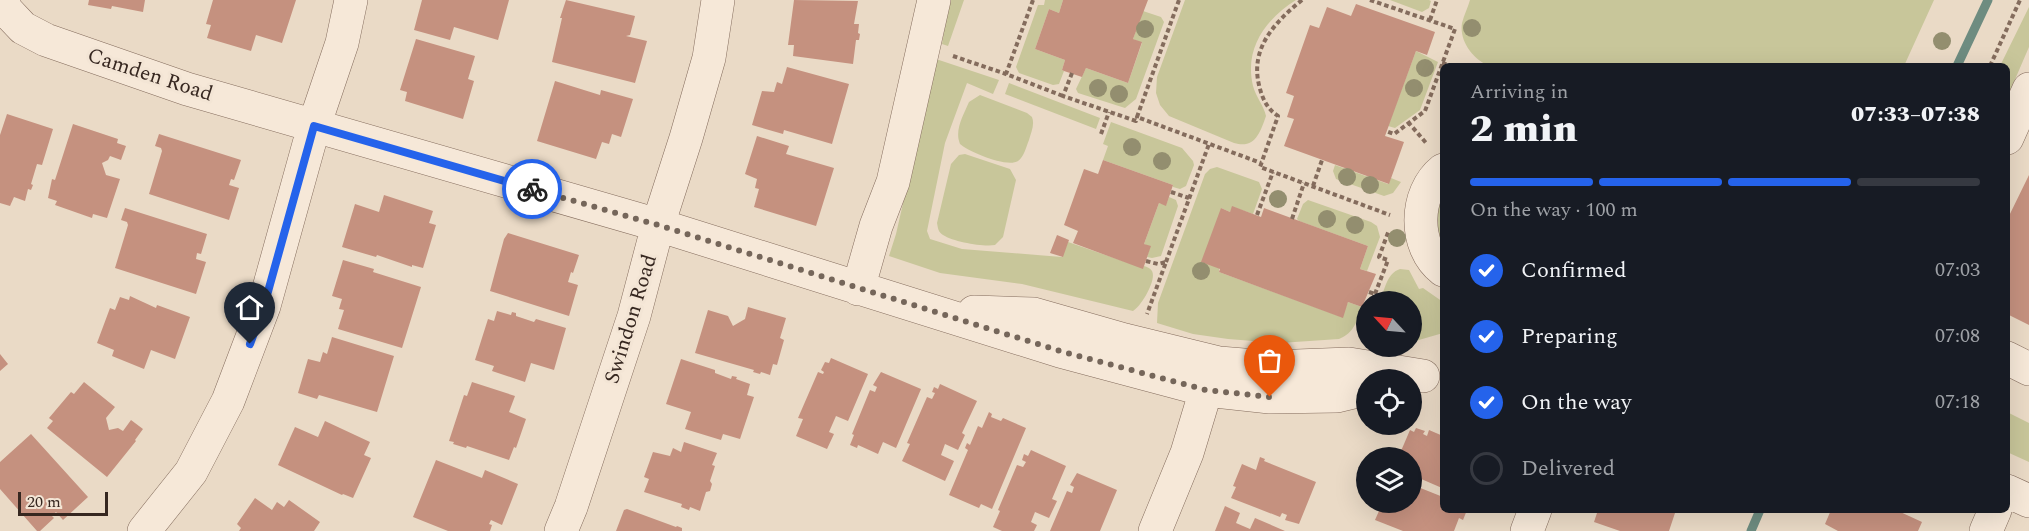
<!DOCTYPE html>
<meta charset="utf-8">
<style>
:root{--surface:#171b24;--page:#20242c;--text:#f1f3f6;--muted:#9ea1a6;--line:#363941;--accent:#2563eb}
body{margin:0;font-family:Spectral,serif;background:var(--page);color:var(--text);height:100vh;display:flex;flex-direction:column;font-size:22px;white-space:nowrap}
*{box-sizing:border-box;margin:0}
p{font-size:20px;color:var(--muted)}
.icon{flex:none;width:33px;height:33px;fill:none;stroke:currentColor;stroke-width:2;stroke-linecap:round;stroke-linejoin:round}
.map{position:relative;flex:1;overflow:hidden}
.side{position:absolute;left:1440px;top:63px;width:570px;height:450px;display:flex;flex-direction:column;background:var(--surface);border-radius:9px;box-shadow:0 6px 24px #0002}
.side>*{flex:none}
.needle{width:39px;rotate:296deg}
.buttons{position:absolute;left:1356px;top:291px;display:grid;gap:12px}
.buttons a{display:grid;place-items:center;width:66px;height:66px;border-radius:50%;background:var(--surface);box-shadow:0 6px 24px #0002;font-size:30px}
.scale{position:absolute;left:18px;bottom:15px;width:90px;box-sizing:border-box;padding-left:6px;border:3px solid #362720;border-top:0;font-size:16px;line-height:21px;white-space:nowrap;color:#362720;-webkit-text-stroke:4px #f3e5d5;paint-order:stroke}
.pin{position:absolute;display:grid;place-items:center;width:51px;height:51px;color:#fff;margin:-62px -26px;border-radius:50% 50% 50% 0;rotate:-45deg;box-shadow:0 0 6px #0007}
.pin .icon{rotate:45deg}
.courier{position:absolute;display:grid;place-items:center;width:60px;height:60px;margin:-30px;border:4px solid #2563eb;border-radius:50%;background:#fff;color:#222;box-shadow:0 2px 8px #0007}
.head em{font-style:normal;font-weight:800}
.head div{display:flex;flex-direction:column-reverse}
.head{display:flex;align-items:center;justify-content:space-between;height:102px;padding:0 30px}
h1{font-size:39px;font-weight:800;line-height:45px}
.bar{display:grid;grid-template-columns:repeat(4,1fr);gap:9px 6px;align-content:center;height:72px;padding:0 30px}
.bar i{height:8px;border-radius:4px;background:var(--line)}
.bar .active{background:var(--accent)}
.bar p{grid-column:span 4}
ol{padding:0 30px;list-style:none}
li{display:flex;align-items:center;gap:18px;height:66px}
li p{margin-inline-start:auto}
li .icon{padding:6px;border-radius:50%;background:var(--accent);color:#fff;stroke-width:4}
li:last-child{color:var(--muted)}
li i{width:33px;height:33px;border:3px solid var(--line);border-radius:50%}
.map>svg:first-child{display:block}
.green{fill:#c8c69a}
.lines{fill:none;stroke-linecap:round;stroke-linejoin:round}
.stream{stroke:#6e8c80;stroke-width:9}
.building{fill:#c5917f}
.minor-casing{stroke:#846c5d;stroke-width:34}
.path{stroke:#846c5d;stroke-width:4;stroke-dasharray:4.5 3;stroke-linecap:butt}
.minor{stroke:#f6e8d8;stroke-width:33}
.tree{fill:#938e6f}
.done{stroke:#75665a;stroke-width:6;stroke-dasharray:0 10.8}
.route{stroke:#2563eb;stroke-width:8}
.labels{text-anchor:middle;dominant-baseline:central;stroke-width:6;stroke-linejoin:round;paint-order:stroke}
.street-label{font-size:21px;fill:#362720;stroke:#f3e5d5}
</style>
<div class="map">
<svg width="2029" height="531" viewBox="0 0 2029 531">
<rect width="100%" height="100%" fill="#eadac6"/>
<!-- green -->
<path class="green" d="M949 0H964L948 46 942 44Z
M1045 0H1063L1059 13 1049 9 1035 49 1065 60 1062 70 1064 71 1059 84 1053 85 1019 73 1016 67 1038 5H1044Z
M1185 0H1296C1266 19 1244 48 1253 86 1256 97 1264 106 1266 116 1260 133 1255 149 1234 143L1169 116 1160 105 1156 93 1157 77Z
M1390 0H1429L1431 1 1429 8 1422 12Z
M1470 0H1934L1904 66H1489C1473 59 1459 41 1462 23 1464 15 1468 7 1470 0Z
M2029 7V47L2007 98V66H2000Z
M1143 11 1161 17 1164 22 1136 99 1125 108 1078 93 1076 89 1086 68 1128 83 1142 43 1133 39Z
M1416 51 1438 62 1420 110 1395 128 1388 126Z
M936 59 999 80 993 94 967 83 945 143 927 231 930 239 962 249 1062 257 1068 242 1143 268 1144 266C1147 267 1150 268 1152 271 1157 280 1141 307 1133 311L1022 284 940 273 889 256 896 234Z
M1009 83 1100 118 1096 129 1005 94Z
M980 95 1027 113 1032 117C1035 125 1031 132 1029 140 1026 147 1024 157 1018 161 1007 168 969 152 960 144 954 130 964 114 969 102Z
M1111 122 1182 148 1193 161 1194 165 1186 186 1180 189 1173 187V185L1103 160 1108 146 1103 144Z
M965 154 1010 169 1016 180 1003 237 995 245C983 247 954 242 943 235 938 232 938 228 937 223L951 164 959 155Z
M1335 165 1388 184 1391 178 1401 182 1393 193 1384 196 1336 179 1333 171Z
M1217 167 1259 182 1262 189 1253 214 1233 207 1230 212 1221 208 1219 272 1342 317 1348 302 1362 307C1357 321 1354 333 1339 339L1280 343 1228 339 1193 334 1157 323 1158 303 1205 174 1210 169Z
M1443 195V246C1435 231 1434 211 1443 195Z
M1169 197 1176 200 1178 206 1161 256 1152 258 1147 257 1150 247 1144 244 1159 203 1166 205Z
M1308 200 1371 222 1377 226 1380 237 1367 271 1360 269 1368 246 1299 221 1297 219 1303 204Z
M1400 269 1409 270 1419 289 1423 288 1443 302V333L1412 342V302L1380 301C1385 289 1387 273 1400 269Z
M2007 412 2029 423V462L2007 452Z"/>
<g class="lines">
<!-- stream -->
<path class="stream" d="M1957 66 1988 0
M1751 531 1760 510"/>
</g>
<!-- building -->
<path class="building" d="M89 0H145L143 12 112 6 111 9 88 5Z
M213 0H296L282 43 256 35 251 51 207 38 211 25 206 24Z
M422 0H509L498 40 454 27 450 40 414 30Z
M566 0 635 16 630 35 626 36 647 41 635 83 552 62 562 18H560Z
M794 0 858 1 854 24H859L858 33 860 34 859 40H856L853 64 793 56 794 45H788Z
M1063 0H1148L1133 39 1142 42 1128 83 1086 68 1082 77 1064 71 1062 70 1065 60 1035 49 1049 9 1059 13Z
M1356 4 1435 32 1427 55 1416 51 1385 136 1404 142 1389 184 1284 146 1294 119 1287 117 1294 96 1286 93 1310 25 1319 28 1327 7 1351 16Z
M416 39 475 56 468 79 474 81 463 119 405 101 407 92 400 90Z
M787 67 849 84 832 144 784 130 783 134 752 125 762 91 774 92 777 82 782 84Z
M555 81 600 95 601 90 633 99 621 137 612 134 609 144 602 142 596 159 537 141Z
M7 114 53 129 42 165 37 164 31 184 33 185 31 190 28 189 25 201 14 197 10 206 0 203V135Z
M73 124 118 139 117 143 126 146 121 160 110 156 108 160 102 163 106 175 120 179 107 218 93 214 92 218 55 205 57 201 48 198 52 179 55 180Z
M159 134 241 160 234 180 231 179 229 185 239 188 229 220 149 194 162 151 161 148 155 146Z
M757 136 789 146 786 154 834 168 816 226 754 207 759 189 755 188 757 179 745 174Z
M1103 160 1173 185 1166 206 1159 203 1144 244 1151 246 1143 269 1073 243 1078 231 1064 225 1084 169 1098 174Z
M2029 175V325L2007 314V220Z
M384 195 433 211 429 223 436 225 423 268 412 265V267L377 255 376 257 342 247 355 204 379 212Z
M1232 206 1261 217 1264 208 1368 246 1360 269 1376 274 1362 307 1348 302 1343 318 1219 272 1220 269 1201 262 1221 208 1230 212Z
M125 208 207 234 201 254 197 253 196 259 206 262 196 294 115 268 128 225 127 222 121 220Z
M508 233 579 255 573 273 571 272 568 282 578 285 569 316 490 291 504 239Z
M1057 235 1069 240 1063 257 1050 253Z
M343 260 374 269 373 272 421 287 402 348 338 329 344 310 339 309 342 299 332 296Z
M130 296 156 308 157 305 190 317 175 359 151 350 144 369 112 356 114 350 97 343 110 308 115 310 120 297 129 300Z
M748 307 786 318 780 338 784 340 777 365 773 364 770 375 761 372 760 374 753 372 754 370 695 353 708 310 728 316 733 326 745 319Z
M497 311 511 315 512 312 516 313V316L534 322 536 319 566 328 554 370 531 363 525 382 492 371 494 366 475 360 488 319 494 321Z
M332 337 394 356 377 412 319 395 317 399 298 393 308 359 320 362 323 352 327 354Z
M0 354 8 364 0 371Z
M831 358 868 374 848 421 836 416 829 432 834 434 827 449 796 436 803 419 798 418 818 372 823 374 824 372 821 370 825 362 829 363Z
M681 359 715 370V373L731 379 732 376 737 377 736 379 750 384 747 395 754 397 740 439 723 434 721 440 685 429 691 412 666 404Z
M881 372 921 389 896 448 883 442 878 454 858 445 857 448 850 445 854 435 852 434 870 390 875 392 877 387 873 385Z
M84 382 115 407 106 418 109 430 118 428 123 431 131 420 143 429 135 440 136 441 107 477 47 428 53 421 49 418 71 392 74 394Z
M472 382 515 396 509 412 526 419 516 448 514 447 509 460 467 446 466 448 453 444 454 442 449 441 464 395 467 396Z
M940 384 977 401 962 433 965 435 958 450 945 444 941 455 954 461 945 481 902 461 910 444 907 443 927 397 932 399 935 393 932 392 934 387 938 389Z
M989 412 992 414 991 417 1001 421 1003 418 1026 428 992 509 981 504 979 508 949 495 968 450 965 448 967 443 970 445 978 426 982 428Z
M325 421 370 442 364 455 371 458 353 498 343 494 342 495 278 465 295 427 318 437Z
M1416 428 1425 431 1423 434 1427 436 1429 430 1443 436 1442 488 1412 475V458H1398L1410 430 1414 432Z
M31 434 88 497 63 520 56 512 52 516 54 518 40 531H37L0 489V462Z
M684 442 717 453 712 465 715 466 710 481 712 484 710 491 706 492 700 511 690 507 689 510 681 507 682 504 644 492 649 479 644 477 653 452 670 456 673 448 681 452Z
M1031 450 1066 466 1052 499 1057 501 1049 518 1035 512 1031 522 1037 525 1034 531H1002L993 527 1000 511 998 510 1017 465 1023 467 1026 462 1022 460 1024 454 1028 456Z
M1260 457 1265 459 1264 461 1316 482 1299 524 1285 520 1287 515 1282 513 1280 517 1231 498 1236 487 1233 486 1242 464 1256 470Z
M436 460 482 478 485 470 518 484 502 525 491 520 489 524 492 525 490 531H448L413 517Z
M1077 473 1117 490 1100 531H1050L1067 491 1072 493 1074 487 1070 485Z
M1413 485 1443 497V510H1467L1463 520 1459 518 1454 531H1403L1375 520 1383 502H1412Z
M255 498 272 510 277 502 284 507 289 500 320 522 314 531H239L241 528 237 524Z
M1225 506 1240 513 1236 523 1250 529 1255 518 1285 531H1215Z
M627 509 676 527 677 526 682 528V531H616L624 510Z
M1594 510H1676L1669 531H1620L1594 522 1597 513 1593 512Z
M1831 510H1896L1922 522 1918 531H1838L1825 524Z"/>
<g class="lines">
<!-- minor casing -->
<g class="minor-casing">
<path id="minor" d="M3 0 6 10 23 28 46 40 187 89 658 225 1060 351 1206 390 1270 397 1337 396 1366 389
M2007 138 2029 89
M1443 170C1414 193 1413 247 1443 270
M858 289 876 226 893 182 934 0
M974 312 1034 314 1125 340 1219 363 1268 367 1349 364 1423 376
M2007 358 2029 369
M2007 491 2029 501
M144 531 191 472 228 401 264 306 314 126 342 43 351 0
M561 531 571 507 634 316 658 225 686 138 709 58 718 0
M1155 531 1187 453 1206 390
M1527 531 1535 510
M1986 531 1995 510"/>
</g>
<!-- path -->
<path class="path" d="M1033 0 1006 74 1063 96
M1179 0 1137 117 1261 163
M1302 0C1275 22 1250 48 1259 85 1262 98 1267 109 1278 116L1260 167 1390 215
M1370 0 1455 29 1425 111 1394 134 1386 131
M1430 20 1437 0
M953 56 1006 74
M1442 63 1453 66
M1990 66 2020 0
M1072 73 1063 96 1136 121 1137 117
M1408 122 1427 144
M1101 134 1109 112
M1313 186 1322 160
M1171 192 1189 198
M1257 215 1273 172
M1292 219 1304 183
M1146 261 1158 264 1166 262 1147 314
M1166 262 1209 144
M1369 292 1375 294 1372 302
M1375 294 1388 260 1379 257 1389 230
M1361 333 1366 318"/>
<!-- minor -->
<use href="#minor" class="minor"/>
</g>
<!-- trees -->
<g class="tree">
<circle cx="1472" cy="28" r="9"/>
<circle cx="1145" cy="29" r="9"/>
<circle cx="1942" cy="41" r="9"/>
<circle cx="1425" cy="68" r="9"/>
<circle cx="1098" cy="88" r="9"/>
<circle cx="1414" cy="88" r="9"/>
<circle cx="1119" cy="94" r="9"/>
<circle cx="1132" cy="147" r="9"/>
<circle cx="1162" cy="161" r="9"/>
<circle cx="1347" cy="177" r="9"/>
<circle cx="1370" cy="185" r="9"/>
<circle cx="1278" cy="199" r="9"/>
<circle cx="1327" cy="219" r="9"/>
<circle cx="1355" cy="225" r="9"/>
<circle cx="1397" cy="238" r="9"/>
<circle cx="1201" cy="271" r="9"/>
</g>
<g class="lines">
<!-- done -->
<path class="done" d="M532 189 658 225 1060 351 1206 390 1270 397"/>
<!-- route -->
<path class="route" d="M250 344 264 306 314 126 532 189"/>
</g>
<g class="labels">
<!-- street labels -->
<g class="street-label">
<text transform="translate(150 75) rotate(18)">Camden Road</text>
<text transform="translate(631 319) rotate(-73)">Swindon Road</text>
</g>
</g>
</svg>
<div class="buttons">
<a><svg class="needle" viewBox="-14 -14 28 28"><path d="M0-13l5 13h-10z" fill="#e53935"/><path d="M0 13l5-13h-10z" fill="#9ea1a6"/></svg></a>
<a><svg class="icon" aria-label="locate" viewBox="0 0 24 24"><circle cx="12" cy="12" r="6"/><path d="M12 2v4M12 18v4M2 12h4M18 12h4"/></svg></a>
<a><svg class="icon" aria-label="layers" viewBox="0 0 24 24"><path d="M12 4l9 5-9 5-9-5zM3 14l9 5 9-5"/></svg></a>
</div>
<div class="scale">20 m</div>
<div class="pin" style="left:1270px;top:397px;background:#ea580c"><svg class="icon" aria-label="bag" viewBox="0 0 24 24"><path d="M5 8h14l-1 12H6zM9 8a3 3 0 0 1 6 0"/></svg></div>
<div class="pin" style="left:250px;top:344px;background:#1f2937"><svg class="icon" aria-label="home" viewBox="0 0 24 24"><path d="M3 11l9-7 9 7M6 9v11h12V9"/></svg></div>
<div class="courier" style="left:532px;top:189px"><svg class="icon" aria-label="bike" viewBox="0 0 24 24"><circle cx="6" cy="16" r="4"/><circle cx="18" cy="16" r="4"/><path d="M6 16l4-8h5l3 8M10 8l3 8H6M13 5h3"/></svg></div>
<section class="side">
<div class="head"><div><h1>2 min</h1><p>Arriving in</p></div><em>07:33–07:38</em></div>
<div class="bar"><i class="active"></i><i class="active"></i><i class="active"></i><i></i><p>On the way · 100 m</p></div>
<ol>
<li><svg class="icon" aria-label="check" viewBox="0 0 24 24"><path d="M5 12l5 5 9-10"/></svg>Confirmed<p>07:03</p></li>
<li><svg class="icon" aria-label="check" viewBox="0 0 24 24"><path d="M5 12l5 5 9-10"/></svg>Preparing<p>07:08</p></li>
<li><svg class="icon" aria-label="check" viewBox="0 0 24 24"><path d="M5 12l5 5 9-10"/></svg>On the way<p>07:18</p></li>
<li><i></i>Delivered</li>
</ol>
</section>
</div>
